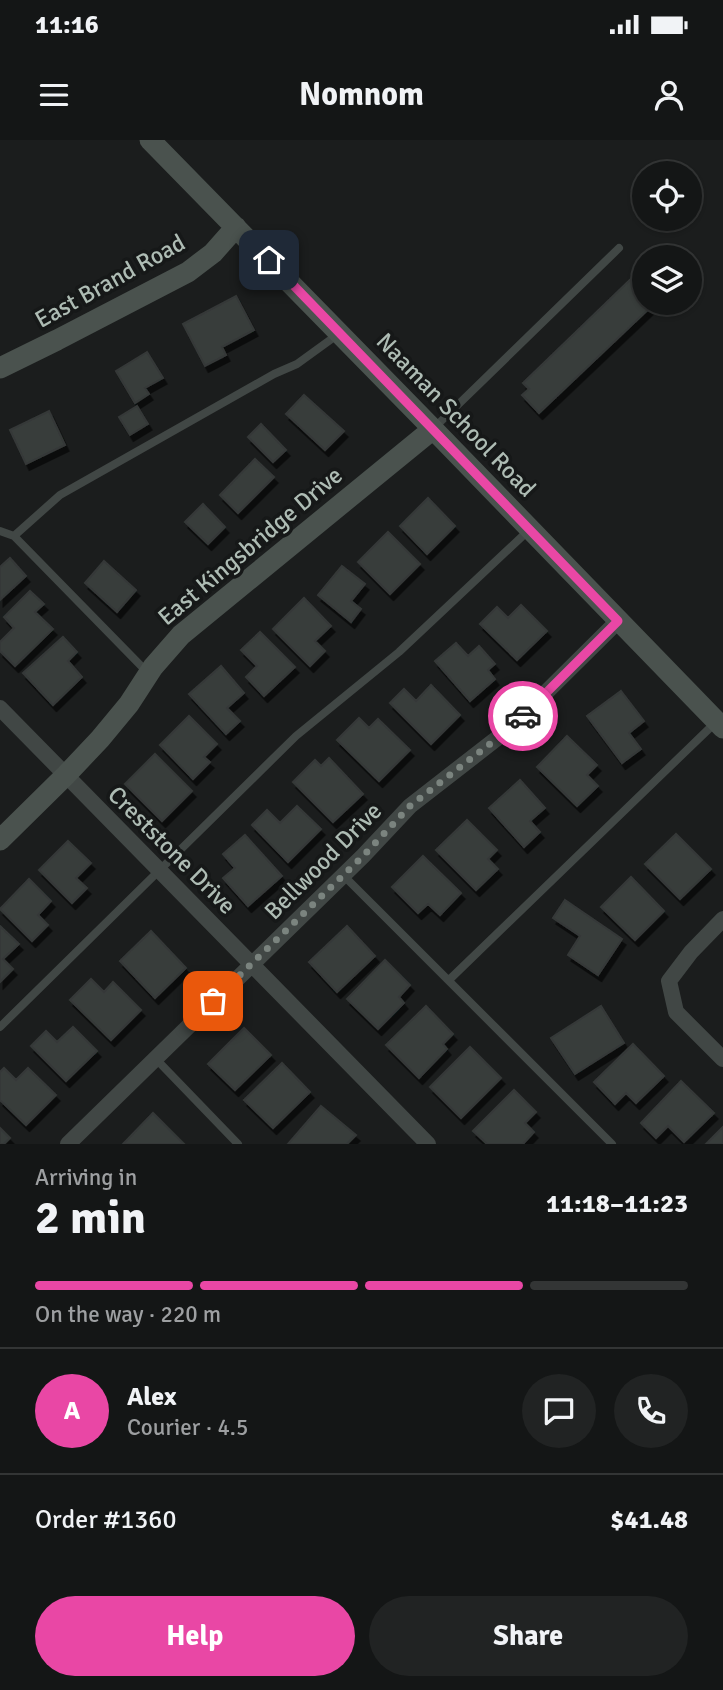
<!DOCTYPE html>
<meta charset="utf-8">
<style>
:root{--surface:#141616;--page:#212323;--text:#f1f3f6;--muted:#9d9fa1;--line:#333535;--accent:#e947a5}
body{margin:0;font-family:Signika,sans-serif;background:var(--page);color:var(--text);height:100vh;display:flex;flex-direction:column;font-size:26px;white-space:nowrap}
*{box-sizing:border-box;margin:0}
p{font-size:23px;color:var(--muted)}
.icon{flex:none;width:38px;height:38px;fill:none;stroke:currentColor;stroke-width:2;stroke-linecap:round;stroke-linejoin:round}
.map{position:relative;height:1004px;overflow:hidden}
.sheet{display:flex;flex-direction:column;background:var(--surface);flex:1}
.sheet>*{flex:none}
.fabs{position:absolute;left:632px;top:21px;display:grid;gap:14px}
.fabs a{display:grid;place-items:center;width:70px;height:70px;border-radius:50%;background:var(--surface);box-shadow:0 2px 5px #0004,0 0 0 2px var(--line);font-size:35px}
.pin{position:absolute;display:grid;place-items:center;width:60px;height:60px;color:#fff;margin:-30px;border-radius:14px;box-shadow:0 4px 10px #0006}
.courier{position:absolute;display:grid;place-items:center;width:70px;height:70px;margin:-35px;border:5px solid #e947a5;border-radius:50%;background:#fff;color:#222;box-shadow:0 2px 9px #0007}
.headline em{font-style:normal;font-weight:800}
.headline div{display:flex;flex-direction:column-reverse}
.headline{display:flex;align-items:center;justify-content:space-between;height:119px;padding:0 35px}
h1{font-size:46px;font-weight:800;line-height:52px}
.bar{display:grid;grid-template-columns:repeat(4,1fr);gap:10px 7px;align-content:center;height:84px;padding:0 35px}
.bar i{height:9px;border-radius:5px;background:var(--line)}
.bar .selected{background:var(--accent)}
.bar p{grid-column:span 4}
.line{display:flex;align-items:center;gap:18px;padding:0 35px;border-top:2px solid var(--line)}
.line div{flex:1}
.round{display:grid;place-items:center;flex:none;width:74px;height:74px;border-radius:37px;background:var(--page)}
.primary-button{display:flex;gap:14px;margin-top:auto;padding:14px 35px}
.primary-button a{flex:1;height:80px;border-radius:42px;background:var(--accent);color:#fff;font-size:28px;font-weight:800;line-height:80px;text-align:center}
.primary-button a+a{background:var(--page);color:var(--text)}
.status{display:flex;justify-content:space-between;align-items:center;height:49px;padding:0 35px;background:var(--surface);direction:ltr}
.status svg{height:19px;fill:currentColor}
header{display:flex;justify-content:space-between;align-items:center;height:91px;padding:0 35px;background:var(--surface);font-size:32px;font-weight:800}
.map>svg:first-child{display:block}
.building{fill:#383c3b;stroke:#353938;stroke-width:2;filter:url(#shadow)}
.lines{fill:none;stroke-linecap:round;stroke-linejoin:round}
.lane{stroke:#414745;stroke-width:8}
.street{stroke:#414745;stroke-width:16}
.secondary{stroke:#4a524e;stroke-width:21}
.done{stroke:#7b847f;stroke-width:7;stroke-dasharray:0 12.6}
.route{stroke:#e947a5;stroke-width:9}
.labels{text-anchor:middle;dominant-baseline:central;stroke-width:7;stroke-linejoin:round;paint-order:stroke}
.street-label{font-size:24px;fill:#aebcb4;stroke:#161818}
</style>
<div class="status"><b>11:16</b><svg viewBox="0 0 49 12"><path d="M0 12V9h3v3zM5 12V6h3v6zM10 12V3h3v9zM15 12V0h3v12zM26 1h20v11H26zM47 4h2v5h-2z"/></svg></div>
<header><svg class="icon" aria-label="menu" viewBox="0 0 24 24"><path d="M4 6h16M4 12h16M4 18h16"/></svg>Nomnom<svg class="icon" aria-label="person" viewBox="0 0 24 24"><circle cx="12" cy="8" r="4"/><path d="M4 21q1-7 8-7t8 7"/></svg></header>
<div class="map">
<svg width="723" height="1004" viewBox="0 0 723 1004">
<defs>
<filter id="shadow"><feDropShadow dx="3.5" dy="6" stdDeviation="0" flood-color="#0009"/></filter>
</defs>
<rect width="100%" height="100%" fill="#1b1d1d"/>
<!-- building -->
<path class="building" d="M634 136 644 146V163H655L539 273 522 255 529 249 523 243Z
M236 156 254 190 222 207 226 215 205 226 183 184Z
M147 212 163 238 145 248 149 254 135 263 116 231Z
M304 255 344 291 325 310 286 274Z
M137 266 148 284 130 295 119 277Z
M49 271 65 305 26 324 10 290Z
M261 284 286 310 273 322 248 297Z
M255 319 274 337 238 373 220 355Z
M428 358 455 386 427 414 400 386Z
M203 364 225 387 208 404 185 382Z
M388 392 420 424 390 454 358 422Z
M10 418 26 436 0 460V427Z
M104 421 136 450 117 472 85 443Z
M342 426 365 444 351 461 361 469 351 482 318 455Z
M30 451 44 464 35 472 53 489 15 526 0 511V502L14 488 4 477Z
M304 458 331 486 315 501 325 511 310 526 273 489Z
M521 465 547 491 517 520 480 484 497 467 508 478Z
M260 492 295 527 264 556 246 537 257 526 241 510Z
M63 497 77 512 68 521 82 537 53 565 23 533Z
M456 503 468 516 479 506 495 524 488 530 495 539 470 561 435 521Z
M221 526 244 553 227 568 240 581 226 594 189 554Z
M431 545 460 575 431 604 390 563 404 549 416 561Z
M621 551 644 581 629 593 641 609 622 623 587 576Z
M189 576 217 604 204 617 210 622 193 639 160 605Z
M359 578 369 588 378 579 410 610 379 641 337 600Z
M567 596 597 625 587 635 598 646 577 666 537 627Z
M155 614 192 651 162 681 125 644Z
M329 618 363 654 333 682 293 642 315 620 321 626Z
M520 640 545 668 530 681 540 692 524 707 489 668Z
M297 666 321 689 288 722 252 685 267 670 280 683Z
M467 680 497 710 488 719 498 729 476 750 436 710Z
M676 694 711 729 680 759 645 724Z
M245 695 282 736 248 766 223 738 235 728 223 714Z
M68 701 91 723 76 738 87 748 72 763 39 730Z
M423 716 461 753 440 775 428 764 418 773 392 747Z
M631 737 664 771 635 800 601 767Z
M29 739 51 761 38 775 48 785 32 801 0 769Z
M565 760 622 799 598 835 568 815 580 796 553 778Z
M0 786 19 804 3 819 13 829 0 842Z
M347 786 375 816 337 852 309 822Z
M151 791 186 828 155 858 120 821Z
M385 820 410 845 399 857 404 863 378 889 347 859Z
M91 839 104 852 113 842 141 870 111 900 70 860Z
M426 866 453 894 443 904 447 909 419 938 386 905Z
M601 866 624 903 575 934 551 898Z
M73 887 97 911 66 941 31 906 46 891 57 902Z
M244 888 271 915 235 950 208 924Z
M633 904 664 936 636 963 626 953 615 964 594 942Z
M470 907 501 938 461 978 430 947Z
M282 923 310 952 273 988 244 960Z
M4 928 16 940 28 928 56 955 26 985 0 960V932Z
M681 941 714 973 684 1002 668 986 656 998 641 983Z
M514 950 536 972 525 983 534 992 523 1004H487L473 991Z
M321 966 356 995 347 1004H288Z
M153 973 184 1004H123Z
M723 987V1004H706Z
M0 988 10 998 4 1004H0Z"/>
<g class="lines">
<!-- lane -->
<path class="lane" d="M433 289 619 108
M0 391 14 396 148 533
M14 396 60 355 274 234 297 224 337 195
M343 735 612 1004
M449 840 716 582
M0 887 296 596 399 512 530 389
M155 918 238 1004"/>
<!-- street -->
<path class="street" d="M0 568 428 1004
M723 779 691 812 669 841 676 872 723 919
M68 1004 363 716 410 666 509 589 618 481"/>
<!-- secondary -->
<path class="secondary" d="M150 0 433 289 723 588
M0 228 57 200 188 132 213 113 236 87
M0 700 66 635 100 599 129 564 153 527 181 495 433 289"/>
</g>
<g class="lines">
<!-- done -->
<path class="done" d="M213 861 363 716 410 666 509 589 523 576"/>
<!-- route -->
<path class="route" d="M269 120 618 481 523 576"/>
</g>
<g class="labels">
<!-- street labels -->
<g class="street-label">
<text transform="translate(110 141) rotate(-29)">East Brand Road</text>
<text transform="translate(456 275) rotate(46)">Naaman School Road</text>
<text transform="translate(250 406) rotate(-40)">East Kingsbridge Drive</text>
<text transform="translate(172 710) rotate(45)">Creststone Drive</text>
<text transform="translate(323 721) rotate(-45)">Bellwood Drive</text>
</g>
</g>
</svg>
<div class="fabs">
<a><svg class="icon" aria-label="locate" viewBox="0 0 24 24"><circle cx="12" cy="12" r="6"/><path d="M12 2v4M12 18v4M2 12h4M18 12h4"/></svg></a>
<a><svg class="icon" aria-label="layers" viewBox="0 0 24 24"><path d="M12 4l9 5-9 5-9-5zM3 14l9 5 9-5"/></svg></a>
</div>
<div class="pin" style="left:213px;top:861px;background:#ea580c"><svg class="icon" aria-label="bag" viewBox="0 0 24 24"><path d="M5 8h14l-1 12H6zM9 8a3 3 0 0 1 6 0"/></svg></div>
<div class="pin" style="left:269px;top:120px;background:#1f2937"><svg class="icon" aria-label="home" viewBox="0 0 24 24"><path d="M3 11l9-7 9 7M6 9v11h12V9"/></svg></div>
<div class="courier" style="left:523px;top:576px"><svg class="icon" aria-label="car" viewBox="0 0 24 24"><path d="M5 17H2v-5l4-1 3-4h7l3 4 3 1v5h-3M9 17h6M6 11h13"/><circle cx="7" cy="17" r="2"/><circle cx="17" cy="17" r="2"/></svg></div>
</div>
<section class="sheet">
<div class="headline"><div><h1>2 min</h1><p>Arriving in</p></div><em>11:18–11:23</em></div>
<div class="bar"><i class="selected"></i><i class="selected"></i><i class="selected"></i><i></i><p>On the way · 220 m</p></div>
<div class="line" style="height:126px"><b class="round" style="background:var(--accent);color:#fff">A</b><div><b>Alex</b><p>Courier · 4.5</p></div><a class="round"><svg class="icon" aria-label="chat" viewBox="0 0 24 24"><path d="M4 5h16v11H9l-5 4z"/></svg></a><a class="round"><svg class="icon" aria-label="phone" viewBox="0 0 24 24"><path d="M5 4h4l2 5-3 2q2 4 5 5l2-3 5 2v4C11 20 4 13 5 4z"/></svg></a></div>
<div class="line" style="height:91px"><div>Order #1360</div><b>$41.48</b></div>
<div class="primary-button"><a>Help</a><a>Share</a></div>
</section>
